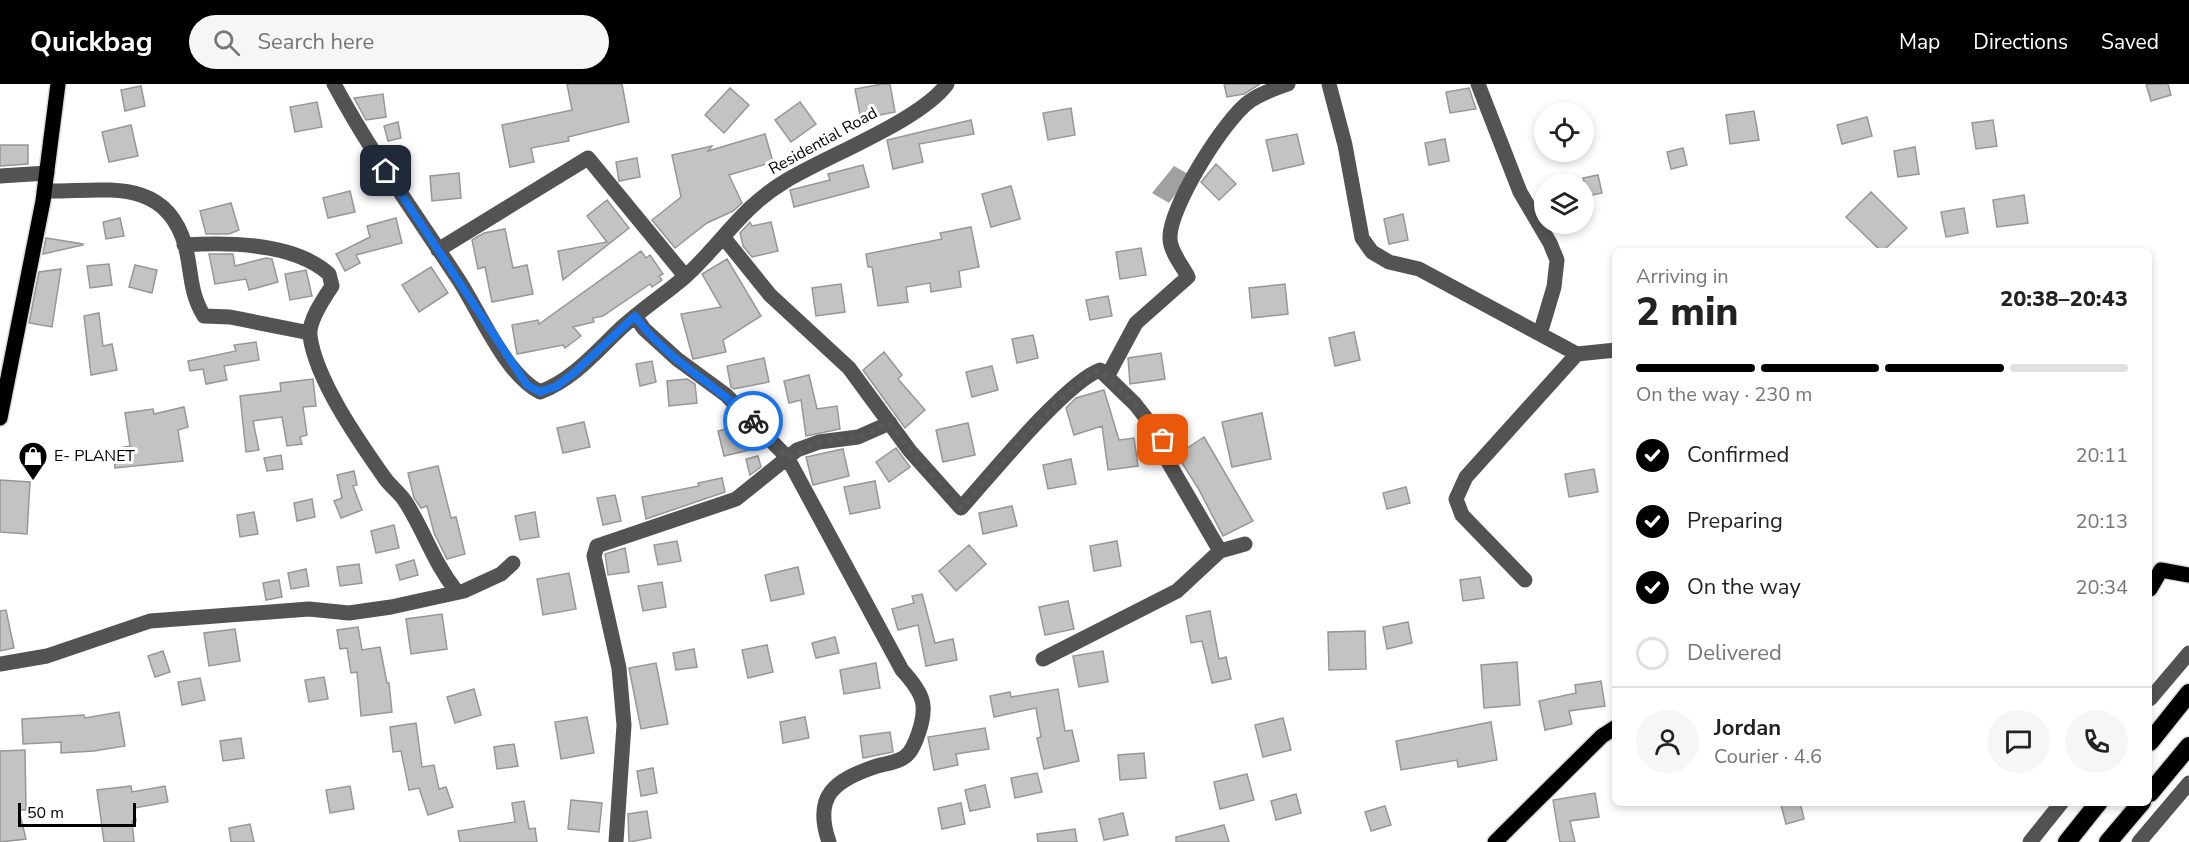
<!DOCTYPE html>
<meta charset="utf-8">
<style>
:root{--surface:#fff;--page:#f6f6f6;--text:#222;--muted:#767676;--line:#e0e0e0;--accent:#000}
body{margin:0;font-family:"Nunito Sans",sans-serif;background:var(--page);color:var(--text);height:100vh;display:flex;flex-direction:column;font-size:22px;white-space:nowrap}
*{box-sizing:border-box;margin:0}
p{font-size:20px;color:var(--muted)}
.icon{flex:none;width:33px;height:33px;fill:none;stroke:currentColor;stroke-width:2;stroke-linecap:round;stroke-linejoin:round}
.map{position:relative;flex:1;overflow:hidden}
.drawer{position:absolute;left:1612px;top:164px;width:540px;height:558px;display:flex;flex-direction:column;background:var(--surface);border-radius:9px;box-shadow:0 3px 9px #0003}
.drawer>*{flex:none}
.tools{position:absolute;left:1534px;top:18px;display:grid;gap:12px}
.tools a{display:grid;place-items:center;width:60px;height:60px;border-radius:50%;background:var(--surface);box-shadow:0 3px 9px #0003;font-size:30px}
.scale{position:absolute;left:18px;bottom:15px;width:118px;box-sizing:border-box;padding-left:6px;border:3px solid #000;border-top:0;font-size:16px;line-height:21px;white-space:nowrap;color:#000;-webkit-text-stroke:4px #fff;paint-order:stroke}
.pin{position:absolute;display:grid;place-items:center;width:51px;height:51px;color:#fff;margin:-26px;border-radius:12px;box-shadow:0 3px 9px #0006}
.courier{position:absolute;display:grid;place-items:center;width:60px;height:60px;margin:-30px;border:4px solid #1a73e8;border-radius:50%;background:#fff;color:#222;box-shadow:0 2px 8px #0007}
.summary em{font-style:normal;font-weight:800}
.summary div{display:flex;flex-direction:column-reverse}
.summary{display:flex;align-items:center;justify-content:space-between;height:102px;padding:0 24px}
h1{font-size:39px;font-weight:800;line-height:45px}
.bar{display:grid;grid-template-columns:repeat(4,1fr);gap:9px 6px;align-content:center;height:72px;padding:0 24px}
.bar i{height:8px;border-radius:4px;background:var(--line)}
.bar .on{background:var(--accent)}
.bar p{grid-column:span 4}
.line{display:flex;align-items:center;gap:15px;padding:0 24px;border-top:2px solid var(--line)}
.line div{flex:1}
.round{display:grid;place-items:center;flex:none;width:63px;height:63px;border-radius:32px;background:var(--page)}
ol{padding:0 24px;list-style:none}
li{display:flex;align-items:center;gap:18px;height:66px}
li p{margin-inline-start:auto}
li .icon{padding:6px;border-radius:50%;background:var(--accent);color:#fff;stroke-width:4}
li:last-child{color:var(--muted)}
li i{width:33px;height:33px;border:3px solid var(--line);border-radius:50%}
header{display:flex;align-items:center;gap:36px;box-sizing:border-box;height:84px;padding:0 30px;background:var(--accent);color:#fff}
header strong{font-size:28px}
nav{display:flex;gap:33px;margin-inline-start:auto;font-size:21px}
.search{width:420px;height:54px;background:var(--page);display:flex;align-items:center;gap:15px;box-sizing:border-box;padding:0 21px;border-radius:33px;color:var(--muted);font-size:22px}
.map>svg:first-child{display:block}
.water{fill:#a1a1a1}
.building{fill:#c3c3c3;stroke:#979797;stroke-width:1.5}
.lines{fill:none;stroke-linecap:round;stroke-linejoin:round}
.major-casing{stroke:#dbdbdb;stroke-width:18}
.highway-casing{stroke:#dbdbdb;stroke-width:21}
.minor{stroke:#535353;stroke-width:15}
.major{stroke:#000;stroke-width:15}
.highway{stroke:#000;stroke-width:18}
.done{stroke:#595959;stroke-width:6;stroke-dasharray:0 10.8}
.route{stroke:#1a73e8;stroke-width:8}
.labels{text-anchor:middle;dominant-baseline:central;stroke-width:6;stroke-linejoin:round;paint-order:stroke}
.street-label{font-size:16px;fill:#000;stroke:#fff}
.poi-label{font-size:16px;fill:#000;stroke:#fff;text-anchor:start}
</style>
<header>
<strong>Quickbag</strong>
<div class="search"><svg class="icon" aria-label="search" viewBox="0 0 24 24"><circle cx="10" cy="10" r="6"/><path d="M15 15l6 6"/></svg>Search here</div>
<nav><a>Map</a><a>Directions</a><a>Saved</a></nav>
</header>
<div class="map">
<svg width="2189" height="758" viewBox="0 0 2189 758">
<rect width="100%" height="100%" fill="#fff"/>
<!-- water -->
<path class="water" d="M1174 82 1190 91 1169 119 1152 109Z"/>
<!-- building -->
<path class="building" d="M567 0H622L629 38 568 53 569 57 531 64 534 78 510 83 502 41 572 26Z
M882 0H890L895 28 861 35 855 5Z
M1224 0H1260L1244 10 1227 13Z
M2146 0H2168L2171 11 2151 17Z
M141 2 145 22 125 27 121 6Z
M730 4 749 21 724 49 705 31Z
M1469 4 1476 25 1450 29 1446 8Z
M383 10 386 33 366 36 354 14Z
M317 18 322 43 295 48 290 23Z
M800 18 816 40 791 58 775 36Z
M1071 24 1075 51 1048 56 1043 29Z
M1754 27 1759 56 1730 60 1726 31Z
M1867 33 1872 52 1842 60 1837 41Z
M971 36 974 50 919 60 923 78 893 85 887 56Z
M1993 36 1997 62 1976 65 1972 39Z
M398 38 401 54 388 57 384 42Z
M131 41 138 72 109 78 102 48Z
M765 50 773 78 729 91 742 119 733 127 707 139 675 164 652 136 681 113 672 71 712 62 708 67Z
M1297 50 1304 80 1273 87 1266 56Z
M1445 55 1449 77 1429 81 1425 59Z
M0 61H28V80L0 82Z
M1915 63 1919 90 1898 93 1894 67Z
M1683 64 1687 81 1671 85 1667 68Z
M637 74 640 93 619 97 616 78Z
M1216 80 1236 100 1219 116 1201 98Z
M863 81 869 103 794 123 790 106 830 96 828 90Z
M459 89 461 114 432 117 430 92Z
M1598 91 1602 109 1588 112 1583 94Z
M1011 102 1020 135 991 143 982 110Z
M350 107 355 128 328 134 323 114Z
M1871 108 1907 144 1884 166H1880L1846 133Z
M2024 111 2028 139 1997 143 1993 116Z
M607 116 629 144 563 196 558 167 607 158 587 132Z
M231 119 239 146 229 150H206L200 127Z
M1964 124 1968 149 1946 153 1941 128Z
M1403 130 1408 156 1389 160 1384 135Z
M120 134 124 152 106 155 103 138Z
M396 134 402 159 356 171 360 179 345 187 336 170 370 153 367 142Z
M750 138 752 142 771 138 778 167 752 173 743 162 740 149Z
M971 143 979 183 959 187 961 203 931 208 930 199 906 203 908 218 878 222 872 183H868L866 170 942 155 940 149Z
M505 145 513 184 527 181 533 210 492 218 485 183 478 185 472 156 484 149Z
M46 154 83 160V161L43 170Z
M1141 164 1146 191 1120 195 1116 168Z
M641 167 646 174 650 171 663 190 659 192 662 196 652 203 650 200 603 232 593 234 594 238 573 243 581 252 565 264 563 261 517 270 512 241 538 236 539 240Z
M209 170H233L235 182 266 174 272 175 278 198 249 206 246 195 215 200Z
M727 175 761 232 723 256 726 268 693 275 681 230 721 223 702 190Z
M109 180 112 201 90 204 87 182Z
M135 181 157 186 152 209 129 203Z
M431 183 448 209 419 228 402 201Z
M61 185 52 243 29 239 39 188Z
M306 186 312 212 290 216 285 190Z
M841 200 845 228 816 232 812 204Z
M1285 200 1288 230 1252 234 1249 204Z
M1108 212 1112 232 1090 236 1086 216Z
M99 229 103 262 112 260 117 286 91 291 84 232Z
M1354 248 1360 276 1335 282 1329 254Z
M1033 251 1038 274 1017 279 1012 255Z
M256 258 259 276 224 282 227 296 206 300 203 285 190 287 188 277 236 267 234 261Z
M884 268 902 291 898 295 925 326 905 344 863 286Z
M1161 269 1165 295 1130 300 1128 274Z
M764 274 769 298 734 305 731 303 727 282Z
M652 277 656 298 640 302 636 280Z
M992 282 998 306 972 313 966 288Z
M809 291 817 325 837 322 840 345 806 352 801 316 789 319 784 297Z
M313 295 316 322 303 323 307 351 300 353 302 360 287 362 282 333 253 337 259 366 246 368 240 312 281 307 280 299Z
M687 295 695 300 697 319 669 322 667 297Z
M1104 306 1119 356 1134 354 1138 382 1108 386 1102 342 1074 351 1066 324 1076 314Z
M184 323 188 343 178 346 183 377 115 384 113 365 130 362 125 329 153 325 154 330Z
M1262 329 1271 375 1232 383 1222 338Z
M584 338 590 363 563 369 557 344Z
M968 339 975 371 943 378 936 346Z
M742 341 750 366 724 372 718 347Z
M1204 353 1253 437 1223 452 1198 404 1177 371Z
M896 364 910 383 889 398 876 378Z
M843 365 849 392 813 401 806 373Z
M281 371 283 385 267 387 264 374Z
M758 372 761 383 750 391 746 375Z
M1071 375 1076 400 1048 405 1043 381Z
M438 382 451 434 456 433 465 470 447 475 434 449 427 422 421 424 414 414 408 389Z
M1594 385 1598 408 1569 413 1565 390Z
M354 387 357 401 353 402 362 426 341 434 334 417 342 414 337 391Z
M722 394 725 408 646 435 642 413 699 402 698 399Z
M0 396 30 398 27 450 0 448Z
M875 397 880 424 850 430 844 403Z
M1406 403 1410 419 1387 425 1383 409Z
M615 411 621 437 603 441 597 414Z
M312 415 315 433 297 437 294 419Z
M1012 422 1017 442 983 450 979 429Z
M254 428 258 450 240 453 237 431Z
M535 428 539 453 520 456 515 432Z
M394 441 399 464 376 469 371 447Z
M677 457 681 477 658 481 654 461Z
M1117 457 1121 482 1094 487 1090 462Z
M969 461 986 480 956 507 939 487Z
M625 464 629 488 608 491 605 470Z
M414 476 418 491 400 496 396 481Z
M359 480 362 499 340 502 337 483Z
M798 483 804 510 771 517 765 491Z
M306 485 309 502 291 505 288 489Z
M569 489 576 525 543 531 537 495Z
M1480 493 1484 514 1463 517 1460 496Z
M279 496 282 513 266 516 263 499Z
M662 498 666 523 643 527 638 502Z
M922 510 935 559 953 555 957 576 926 582 918 541 898 546 892 525 914 519 912 512Z
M1068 517 1074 545 1045 551 1039 523Z
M6 526 14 564 0 567V527Z
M1210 527 1219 575 1226 573 1231 595 1212 599 1202 557 1191 559 1186 532Z
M442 530 447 565 411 570 406 535Z
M1408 538 1412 559 1387 565 1383 543Z
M358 543 362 566 380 563 387 599H389L392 628 361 632 357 588 351 589 347 564 340 565 337 546Z
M235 545 240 577 209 582 204 549Z
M1365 547 1366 585 1329 586 1328 548Z
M835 553 839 569 816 574 812 559Z
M767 561 773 588 748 594 742 566Z
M694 565 697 583 676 586 673 569Z
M163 567 170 588 155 593 148 572Z
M1103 567 1108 598 1079 603 1073 572Z
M1517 578 1520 621 1484 624 1481 581Z
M656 579 668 640 641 645 629 584Z
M876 579 880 604 844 610 840 586Z
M324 593 328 615 309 618 305 596Z
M200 594 205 616 182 621 178 598Z
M1601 597 1605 622 1569 627 1572 640 1545 646 1539 617 1576 609 1575 601Z
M474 605 481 631 455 639 447 613Z
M1058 605 1065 647 1072 646 1079 677 1044 685 1037 654 1041 653 1036 624 994 633 990 612 1010 608 1011 613Z
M119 628 125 662 94 667 61 669V658L23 660 22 635 84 631 85 634Z
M587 633 594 669 561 675 555 638Z
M805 633 809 654 783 659 780 638Z
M1283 634 1291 666 1263 673 1255 641Z
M1491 638 1497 676 1458 683 1457 676 1401 686 1396 657Z
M416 639 422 683 434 681 439 705 446 703 453 723 428 731 419 704 409 706 401 667 393 668 390 643Z
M985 644 989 665 956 670 958 681 934 686 928 653Z
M890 648 893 668 863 674 860 652Z
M241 654 244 674 223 677 220 657Z
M514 660 518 682 497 685 494 663Z
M25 666 26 726H19L26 755 0 758V667Z
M1144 669 1146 694 1120 696 1118 671Z
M653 684 657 709 641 712 637 687Z
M1037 689 1042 708 1015 714 1011 694Z
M1247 690 1254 716 1220 725 1214 698Z
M985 701 990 723 970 727 965 706Z
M131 702 132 708 165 702 168 718 134 724 136 737H132L134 758H104L97 706Z
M350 702 354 725 330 729 326 706Z
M1595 709 1599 733 1570 737 1575 758H1560L1553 716Z
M1296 710 1301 729 1276 736 1271 717Z
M571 716 602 719 599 748 568 745Z
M524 717 529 745 535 744 537 758H460L458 747 515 738 512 719Z
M1792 718H1800L1804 735 1786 740 1781 721Z
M961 719 965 740 942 745 938 724Z
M1385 722 1391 741 1371 747 1365 728Z
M647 727 651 754 629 758 628 730Z
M1123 729 1128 751 1104 756 1099 735Z
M250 740 254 758H231L229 744Z
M1224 741 1229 758H1176V753Z
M1075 745 1077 758H1038L1037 750Z"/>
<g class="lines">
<!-- major casing -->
<g class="major-casing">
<path id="major" d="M0 334 43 117 58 0
M2150 505 2161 486 2189 491
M1495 758 1602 652 1616 643"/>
</g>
<!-- highway casing -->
<g class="highway-casing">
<path id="highway" d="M2150 658 2189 609
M2150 709 2189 662
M2067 758 2099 718
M2108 758 2142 718"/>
</g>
<!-- minor -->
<path class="minor" d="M334 0C371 69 417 132 460 198 481 231 506 291 540 308 572 296 594 270 618 247 639 227 664 211 686 192 721 160 742 123 784 98 826 72 920 37 947 0
M1329 0 1345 61 1362 154 1372 168 1389 178 1419 185 1577 270 1616 266
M1478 0 1520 108 1550 159 1557 176 1554 203 1540 250
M0 92 47 89
M45 107C103 108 165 91 185 161 192 187 189 208 204 232L230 233 310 249
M724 154 770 211 849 284 910 367 961 424C989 393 1066 298 1100 286L1135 320 1163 356 1167 376 1220 467 1177 507 1043 575
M184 161C229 158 294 159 329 190L332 202C324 214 308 237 310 252 316 296 358 356 384 393 390 402 399 408 405 417 425 448 433 478 457 508
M438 166 588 74 685 192
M635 232 644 245 677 275 726 311 787 373 902 586C925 611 929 623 916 656 912 665 909 672 899 676 892 679 884 680 877 682 834 696 813 712 829 758
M1107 293 1136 239 1188 193C1183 183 1170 167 1170 155 1168 125 1225 34 1250 17 1261 9 1276 4 1288 0
M1220 467 1245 460
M1525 496 1462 431 1456 415 1466 393 1577 270
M0 580 47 572 150 537 309 525 349 529 391 523 464 507 501 490 513 479
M2150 615 2189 569
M616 758 624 641 619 584 594 472 597 462 736 415 797 366 819 358 858 353 890 339
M2030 758 2062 718
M2139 758 2189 699"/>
<!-- major -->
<use href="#major" class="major"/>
<!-- highway -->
<use href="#highway" class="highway"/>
</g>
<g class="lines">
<!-- done -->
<path class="done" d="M753 337 787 374 819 358 858 353 890 339 910 367 961 424C989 393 1066 298 1100 286L1135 320 1163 356"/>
<!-- route -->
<path class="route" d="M386 87 527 301 540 308 557 302 575 288 635 232C666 276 716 300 753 337"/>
</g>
<!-- icons -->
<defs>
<g id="shop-pin" transform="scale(1.5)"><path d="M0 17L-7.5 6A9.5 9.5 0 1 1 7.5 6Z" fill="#000" stroke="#fff"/><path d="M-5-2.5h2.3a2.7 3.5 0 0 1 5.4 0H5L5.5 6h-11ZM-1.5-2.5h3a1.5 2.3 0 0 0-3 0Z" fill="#fff"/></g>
</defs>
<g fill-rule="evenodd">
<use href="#shop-pin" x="33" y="372"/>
</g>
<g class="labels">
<!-- street labels -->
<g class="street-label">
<text transform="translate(823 57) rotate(-29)">Residential Road</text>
</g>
<!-- poi labels -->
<g class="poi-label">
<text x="54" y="372">E- PLANET</text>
</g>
</g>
</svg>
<div class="tools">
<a><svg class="icon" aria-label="locate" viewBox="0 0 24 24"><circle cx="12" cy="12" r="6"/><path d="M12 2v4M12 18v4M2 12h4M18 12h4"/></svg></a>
<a><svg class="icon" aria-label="layers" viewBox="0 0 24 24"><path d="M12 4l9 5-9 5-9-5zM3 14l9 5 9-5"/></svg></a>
</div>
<div class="scale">50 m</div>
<div class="pin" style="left:1163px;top:356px;background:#ea580c"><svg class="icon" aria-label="bag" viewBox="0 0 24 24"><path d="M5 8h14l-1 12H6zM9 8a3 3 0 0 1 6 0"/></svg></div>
<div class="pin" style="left:386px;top:87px;background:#1f2937"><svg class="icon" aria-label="home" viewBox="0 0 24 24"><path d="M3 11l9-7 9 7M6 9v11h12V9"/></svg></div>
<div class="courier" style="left:753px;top:337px"><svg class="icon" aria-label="bike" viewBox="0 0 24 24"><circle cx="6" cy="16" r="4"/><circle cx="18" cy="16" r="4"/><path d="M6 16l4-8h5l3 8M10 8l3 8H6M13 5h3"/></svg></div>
<section class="drawer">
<div class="summary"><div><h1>2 min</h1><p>Arriving in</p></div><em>20:38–20:43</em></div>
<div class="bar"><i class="on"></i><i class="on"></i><i class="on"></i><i></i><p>On the way · 230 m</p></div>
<ol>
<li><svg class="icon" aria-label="check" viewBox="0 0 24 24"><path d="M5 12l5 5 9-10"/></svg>Confirmed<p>20:11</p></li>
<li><svg class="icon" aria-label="check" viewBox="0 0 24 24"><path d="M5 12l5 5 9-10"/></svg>Preparing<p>20:13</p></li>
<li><svg class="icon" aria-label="check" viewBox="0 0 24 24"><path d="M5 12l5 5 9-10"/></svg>On the way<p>20:34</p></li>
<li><i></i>Delivered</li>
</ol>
<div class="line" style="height:108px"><a class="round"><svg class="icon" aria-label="person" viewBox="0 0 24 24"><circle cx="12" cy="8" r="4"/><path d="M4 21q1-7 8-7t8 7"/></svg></a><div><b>Jordan</b><p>Courier · 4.6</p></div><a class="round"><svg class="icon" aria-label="chat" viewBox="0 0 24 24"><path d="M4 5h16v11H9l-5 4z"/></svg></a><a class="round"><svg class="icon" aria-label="phone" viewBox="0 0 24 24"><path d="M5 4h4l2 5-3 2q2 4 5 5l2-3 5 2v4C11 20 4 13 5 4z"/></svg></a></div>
</section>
</div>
